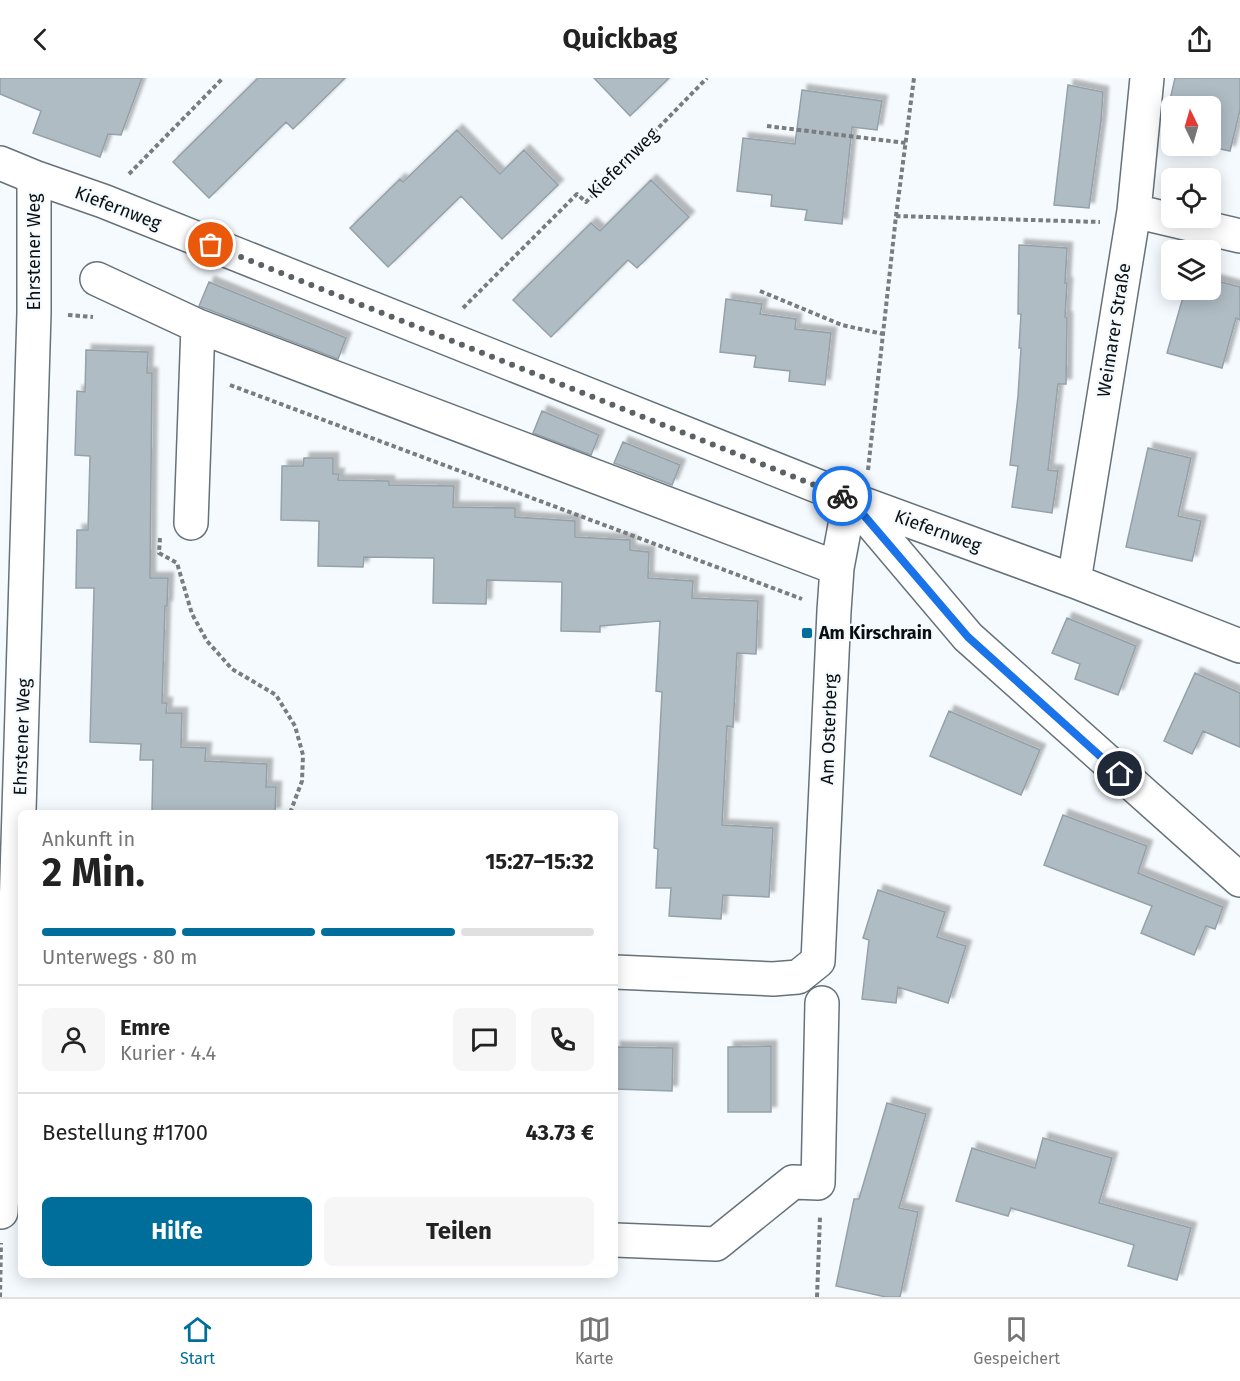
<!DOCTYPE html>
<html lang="de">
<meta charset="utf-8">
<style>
:root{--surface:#fff;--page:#f6f6f6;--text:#222;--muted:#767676;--line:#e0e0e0;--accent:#006e9a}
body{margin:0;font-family:"Fira Sans",sans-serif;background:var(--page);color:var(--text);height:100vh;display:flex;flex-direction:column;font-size:22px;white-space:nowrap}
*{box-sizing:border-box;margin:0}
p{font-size:20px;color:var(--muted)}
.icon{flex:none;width:33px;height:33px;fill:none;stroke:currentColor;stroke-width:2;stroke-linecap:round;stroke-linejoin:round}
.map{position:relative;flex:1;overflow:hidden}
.sheet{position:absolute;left:18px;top:732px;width:600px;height:468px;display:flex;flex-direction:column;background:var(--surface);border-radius:9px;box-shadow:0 3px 15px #0003}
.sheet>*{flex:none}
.needle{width:39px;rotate:355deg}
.fabs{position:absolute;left:1161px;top:18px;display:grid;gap:12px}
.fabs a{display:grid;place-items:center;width:60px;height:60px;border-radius:9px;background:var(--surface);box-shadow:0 3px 15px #0003;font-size:30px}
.pin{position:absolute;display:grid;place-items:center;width:51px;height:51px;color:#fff;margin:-26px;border:3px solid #fff;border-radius:50%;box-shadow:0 2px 6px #0007}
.courier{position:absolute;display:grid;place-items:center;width:60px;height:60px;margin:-30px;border:4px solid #1a73e8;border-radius:50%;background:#fff;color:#222;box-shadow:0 2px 8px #0007}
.head em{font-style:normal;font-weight:700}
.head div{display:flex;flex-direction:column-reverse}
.head{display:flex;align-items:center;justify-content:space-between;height:102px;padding:0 24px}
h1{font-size:39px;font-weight:700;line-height:45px}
.bar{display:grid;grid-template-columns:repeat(4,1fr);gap:9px 6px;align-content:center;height:72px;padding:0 24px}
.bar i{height:8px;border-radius:4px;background:var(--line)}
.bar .active{background:var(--accent)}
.bar p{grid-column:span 4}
.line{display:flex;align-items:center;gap:15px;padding:0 24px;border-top:2px solid var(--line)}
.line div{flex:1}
.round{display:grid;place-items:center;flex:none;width:63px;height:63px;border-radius:9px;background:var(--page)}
.cta{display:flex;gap:12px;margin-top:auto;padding:12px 24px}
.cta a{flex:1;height:69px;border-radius:9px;background:var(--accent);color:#fff;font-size:24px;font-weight:700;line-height:69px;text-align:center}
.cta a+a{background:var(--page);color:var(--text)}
header{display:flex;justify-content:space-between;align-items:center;height:78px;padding:0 24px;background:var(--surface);font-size:27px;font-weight:700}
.dock{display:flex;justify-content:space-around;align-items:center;height:84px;border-top:2px solid var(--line);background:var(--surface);font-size:16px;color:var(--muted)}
.dock a{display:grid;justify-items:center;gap:3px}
.dock .active{color:var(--accent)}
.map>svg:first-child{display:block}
.building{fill:#afbcc4;stroke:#95a1a9;stroke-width:1.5;filter:url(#shadow)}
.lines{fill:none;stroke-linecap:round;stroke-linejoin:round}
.street-casing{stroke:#667279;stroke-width:36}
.path{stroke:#787d80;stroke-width:4;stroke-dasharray:4.5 3;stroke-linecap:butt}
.street{stroke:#fff;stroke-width:33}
.done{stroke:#5c6164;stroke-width:6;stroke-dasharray:0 10.8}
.route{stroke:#1a73e8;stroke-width:8}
.poi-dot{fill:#006e9a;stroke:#f5fafe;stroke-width:2}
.labels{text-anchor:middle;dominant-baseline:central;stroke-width:4.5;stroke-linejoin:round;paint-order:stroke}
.street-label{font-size:18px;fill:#0a0f11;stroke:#f5fafe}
.poi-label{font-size:18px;font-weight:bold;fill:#0a0f11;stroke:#f5fafe;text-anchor:start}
</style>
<header><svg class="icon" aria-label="back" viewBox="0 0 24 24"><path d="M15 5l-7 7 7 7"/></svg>Quickbag<svg class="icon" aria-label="share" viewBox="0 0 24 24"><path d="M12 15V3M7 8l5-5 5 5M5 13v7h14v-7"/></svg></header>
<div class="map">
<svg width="1240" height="1219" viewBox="0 0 1240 1219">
<defs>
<filter id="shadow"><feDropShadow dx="5.5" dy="-5.5" stdDeviation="1.5" flood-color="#0004"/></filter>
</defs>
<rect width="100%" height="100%" fill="#f5fafe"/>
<!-- building -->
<path class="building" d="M0 0H142L121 57 108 56 100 79 33 55 41 33 0 16Z
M258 0H345L293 51 286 44 209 120 173 84Z
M594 0H669L630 38Z
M1175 0H1240V32L1230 73 1206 68H1210V28H1172V60L1162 57Z
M1068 7 1103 14 1101 43 1089 130 1054 127Z
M802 12 882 23 877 52 852 49 842 146 805 142 807 132 771 128 772 117 737 113 743 60 795 66Z
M457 52 500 96 524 72 558 107 502 161 461 118 388 189 350 150 400 101 403 104Z
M651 102 689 139 637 190 628 182 551 259 513 222 591 145 600 153Z
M1019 167 1067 170 1065 205H1067L1065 239 1067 240 1066 306H1058L1048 392 1058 393 1052 435 1012 429 1018 388 1010 387 1018 318 1021 270H1019L1021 236H1018Z
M1210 201 1240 209V242L1236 240 1222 290 1167 275 1185 212H1210Z
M209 204 346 260 338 281 199 228Z
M726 221 762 226 760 236 796 241 795 251 831 255 825 307 789 303 790 293 754 289 756 278 720 274Z
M86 272 148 274 147 295H152L150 500H168L167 528H165L162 625H167L166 635H182L181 669 206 670 205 683 267 686 266 709H276L275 735 152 734 153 682H140L141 666 90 664 94 510H76L77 452H88L90 378 75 377 77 313 85 314Z
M542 333 599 357 591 377 533 355Z
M623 364 680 387 672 407 614 385Z
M1148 370 1191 380 1178 438 1201 443 1192 483 1126 469Z
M304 380H333V396H339L338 402 389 403V407L454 408 453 429 515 430V439L575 443V459L630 462V472L649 474 648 500 693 503 692 520 758 523 756 576 737 575 733 649 727 648 722 747 773 750 769 819 723 817 721 841 669 838 671 810H656L658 771 654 770 662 614 656 613 660 543 600 548V554L561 553 562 504 487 502 486 526 433 525 434 480 364 479 363 489 318 488 319 443 281 442 282 388H303Z
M1067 540 1136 568 1118 617 1075 601 1080 586 1052 575Z
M1195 595 1240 615V669L1203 653 1192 676 1164 663Z
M949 633 1040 672 1021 717 930 678Z
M1063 737 1147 768 1138 795 1223 829 1215 851 1206 848 1194 877 1141 855 1152 828 1044 787Z
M878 812 945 834 937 859 966 868 948 925 898 909 896 925 862 921 869 862 863 860Z
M771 968V1034H728V969Z
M615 969 673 970 672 1013 615 1011Z
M887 1025 926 1036 899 1130 918 1134 900 1219H886L836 1208 854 1121H859Z
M1043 1060 1112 1080 1099 1125 1191 1150 1177 1202 1128 1188 1134 1167 1011 1130 1008 1138 956 1123 972 1070 1035 1090Z"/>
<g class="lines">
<!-- street casing -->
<g class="street-casing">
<path id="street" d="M0 85 34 99 103 123 850 421 1074 503 1240 568
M1134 133 1240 158
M97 201 198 248 837 490
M852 422 968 559 1240 802
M191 445 198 248
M1074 503 1134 133 1147 0
M615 894 773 901 798 899 818 883 834 533 837 490 850 421
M1 1134 15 865 34 235V99
M615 1162 716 1166 793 1104 818 1105 822 925"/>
</g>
<!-- path -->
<path class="path" d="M767 48 906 65
M129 96 223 0
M896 138 1100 144
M760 213 842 247 883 256
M463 230 577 116 586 124 707 0
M68 237 93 239
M230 307 802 521
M868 392 896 138 914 0
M160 460 159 475 177 485 192 536 207 563 232 591 276 617 295 648 303 677 302 703 290 735
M0 1219 1 1165
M817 1219 820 1139"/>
<!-- street -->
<use href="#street" class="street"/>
</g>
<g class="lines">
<!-- done -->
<path class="done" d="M211 167 842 418"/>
<!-- route -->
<path class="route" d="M842 418 850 421 968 559 1120 696"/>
</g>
<!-- markers -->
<rect class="poi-dot" x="801" y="549" width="12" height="12" rx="3"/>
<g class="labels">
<!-- street labels -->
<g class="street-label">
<text transform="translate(623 85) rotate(-45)">Kiefernweg</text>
<text transform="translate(118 130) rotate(21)">Kiefernweg</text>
<text transform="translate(34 174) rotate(-90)">Ehrstener Weg</text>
<text transform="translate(1114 252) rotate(-81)">Weimarer Straße</text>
<text transform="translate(938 453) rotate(20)">Kiefernweg</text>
<text transform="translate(829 651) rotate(-88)">Am Osterberg</text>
<text transform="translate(22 659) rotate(-88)">Ehrstener Weg</text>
</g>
<!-- poi labels -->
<g class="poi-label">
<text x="819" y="555">Am Kirschrain</text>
</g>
</g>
</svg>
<div class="fabs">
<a><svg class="needle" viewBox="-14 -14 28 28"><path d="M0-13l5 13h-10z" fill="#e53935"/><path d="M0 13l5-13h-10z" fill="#767676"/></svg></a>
<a><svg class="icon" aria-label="locate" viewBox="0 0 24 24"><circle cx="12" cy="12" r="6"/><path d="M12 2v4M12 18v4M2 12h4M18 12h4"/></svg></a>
<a><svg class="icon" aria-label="layers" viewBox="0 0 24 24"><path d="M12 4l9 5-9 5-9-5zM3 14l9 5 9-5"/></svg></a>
</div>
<div class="pin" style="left:211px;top:167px;background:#ea580c"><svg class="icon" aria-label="bag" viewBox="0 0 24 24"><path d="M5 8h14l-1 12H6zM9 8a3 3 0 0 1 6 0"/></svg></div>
<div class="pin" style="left:1120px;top:696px;background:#1f2937"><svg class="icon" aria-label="home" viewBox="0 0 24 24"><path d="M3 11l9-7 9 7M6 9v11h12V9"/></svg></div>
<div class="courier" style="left:842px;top:418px"><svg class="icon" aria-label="bike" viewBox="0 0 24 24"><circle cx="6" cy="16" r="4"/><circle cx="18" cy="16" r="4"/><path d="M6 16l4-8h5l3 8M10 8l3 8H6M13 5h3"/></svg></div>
<section class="sheet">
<div class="head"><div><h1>2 Min.</h1><p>Ankunft in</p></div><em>15:27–15:32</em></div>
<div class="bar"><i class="active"></i><i class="active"></i><i class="active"></i><i></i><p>Unterwegs · 80 m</p></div>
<div class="line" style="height:108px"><a class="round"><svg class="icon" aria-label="person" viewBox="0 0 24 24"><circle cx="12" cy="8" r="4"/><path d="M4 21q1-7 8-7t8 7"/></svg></a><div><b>Emre</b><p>Kurier · 4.4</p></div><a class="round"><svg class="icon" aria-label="chat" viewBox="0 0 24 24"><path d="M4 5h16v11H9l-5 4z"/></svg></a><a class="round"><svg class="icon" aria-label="phone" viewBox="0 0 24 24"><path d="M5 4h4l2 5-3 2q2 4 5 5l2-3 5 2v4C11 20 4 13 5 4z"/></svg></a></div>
<div class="line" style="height:78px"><div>Bestellung #1700</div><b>43.73 €</b></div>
<div class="cta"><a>Hilfe</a><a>Teilen</a></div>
</section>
</div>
<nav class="dock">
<a class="active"><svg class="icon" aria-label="home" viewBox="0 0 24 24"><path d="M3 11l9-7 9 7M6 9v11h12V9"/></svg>Start</a>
<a><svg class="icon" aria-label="map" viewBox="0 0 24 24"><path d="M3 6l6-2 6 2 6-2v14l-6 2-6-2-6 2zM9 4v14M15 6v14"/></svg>Karte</a>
<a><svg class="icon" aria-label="saved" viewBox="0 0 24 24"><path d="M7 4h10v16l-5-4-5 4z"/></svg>Gespeichert</a>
</nav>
